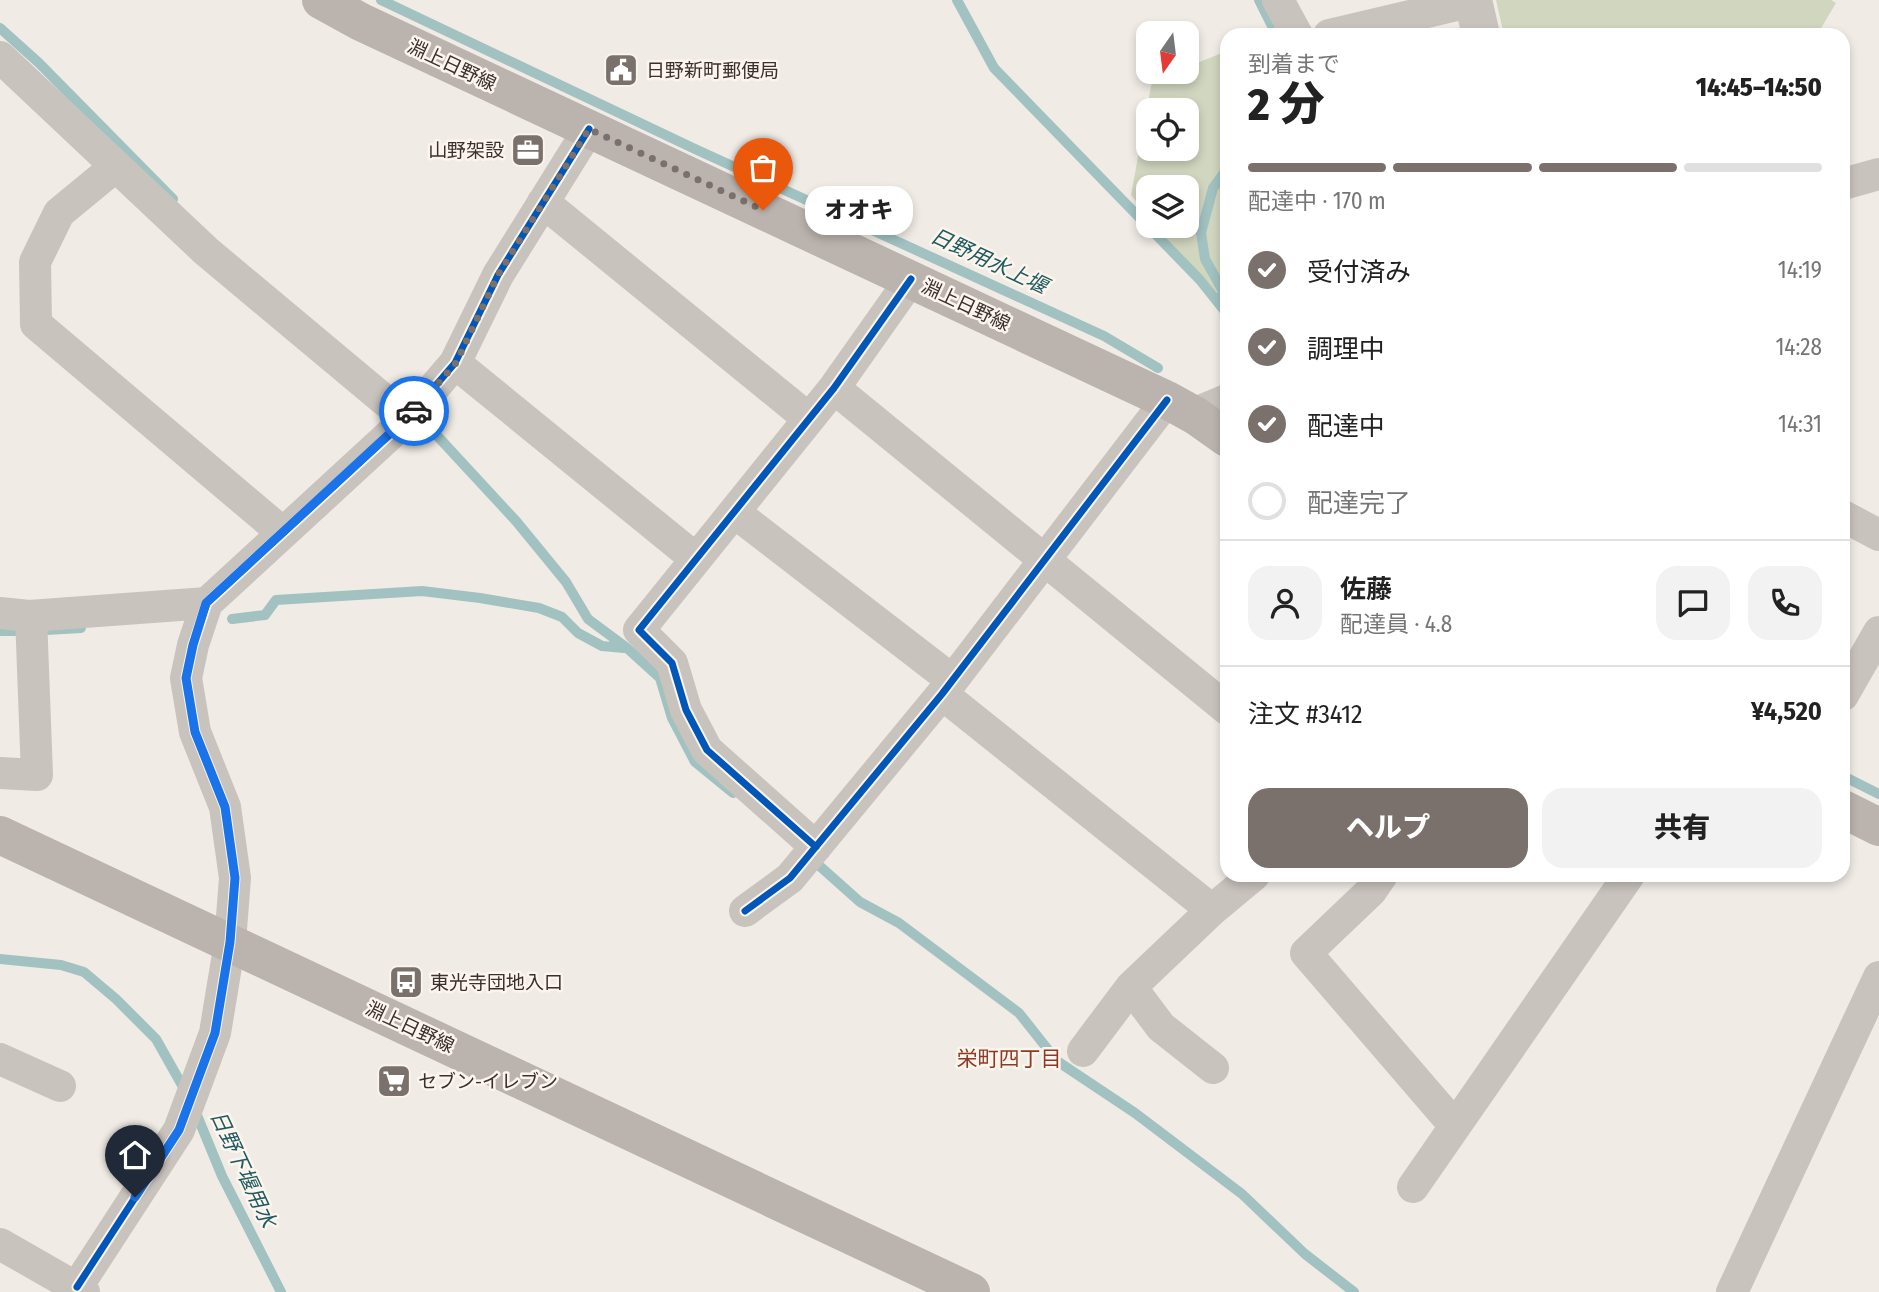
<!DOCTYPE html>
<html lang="ja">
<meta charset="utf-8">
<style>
:root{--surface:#fff;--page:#f2f2f2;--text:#222;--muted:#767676;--line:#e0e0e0;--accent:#7a716c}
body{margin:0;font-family:"Fira Sans Condensed","Noto Sans JP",sans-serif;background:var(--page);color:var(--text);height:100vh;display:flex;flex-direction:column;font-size:26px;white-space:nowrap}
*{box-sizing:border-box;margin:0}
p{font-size:23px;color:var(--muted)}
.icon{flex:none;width:38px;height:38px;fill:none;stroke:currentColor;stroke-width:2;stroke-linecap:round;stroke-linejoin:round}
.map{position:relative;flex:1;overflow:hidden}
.drawer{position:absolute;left:1220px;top:28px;width:630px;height:854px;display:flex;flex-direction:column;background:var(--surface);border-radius:21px;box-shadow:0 4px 10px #0003}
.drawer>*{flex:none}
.needle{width:46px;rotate:194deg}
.buttons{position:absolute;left:1136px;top:21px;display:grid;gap:14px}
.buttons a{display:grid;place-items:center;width:63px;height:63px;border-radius:14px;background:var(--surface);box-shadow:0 4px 10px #0003;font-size:35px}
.pin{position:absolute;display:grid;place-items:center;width:60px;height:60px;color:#fff;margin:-72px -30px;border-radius:50% 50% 50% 0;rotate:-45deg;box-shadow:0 0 7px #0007}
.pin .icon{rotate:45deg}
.courier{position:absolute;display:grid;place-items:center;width:70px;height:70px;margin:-35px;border:5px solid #1a73e8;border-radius:50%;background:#fff;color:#222;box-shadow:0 2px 9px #0007}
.bubble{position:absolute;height:49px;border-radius:21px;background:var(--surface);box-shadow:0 4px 10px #0003;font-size:23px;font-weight:800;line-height:49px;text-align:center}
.head em{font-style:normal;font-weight:800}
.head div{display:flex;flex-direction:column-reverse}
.head{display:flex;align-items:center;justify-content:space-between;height:119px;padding:0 28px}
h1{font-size:46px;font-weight:800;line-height:52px}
.bar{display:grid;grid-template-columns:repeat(4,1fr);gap:10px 7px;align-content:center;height:84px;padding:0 28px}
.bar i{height:9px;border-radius:5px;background:var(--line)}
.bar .active{background:var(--accent)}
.bar p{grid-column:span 4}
.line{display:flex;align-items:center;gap:18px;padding:0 28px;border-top:2px solid var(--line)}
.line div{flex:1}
.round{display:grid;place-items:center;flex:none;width:74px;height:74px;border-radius:21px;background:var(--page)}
ol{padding:0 28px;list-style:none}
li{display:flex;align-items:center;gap:21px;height:77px}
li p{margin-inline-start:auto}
li .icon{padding:7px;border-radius:50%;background:var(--accent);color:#fff;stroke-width:4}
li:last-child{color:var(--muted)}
li i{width:38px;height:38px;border:4px solid var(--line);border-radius:50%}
.cta{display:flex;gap:14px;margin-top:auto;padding:14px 28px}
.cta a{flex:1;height:80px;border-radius:21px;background:var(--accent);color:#fff;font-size:28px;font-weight:800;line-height:80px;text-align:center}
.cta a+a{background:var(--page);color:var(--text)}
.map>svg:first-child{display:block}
.green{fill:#d1d6bf;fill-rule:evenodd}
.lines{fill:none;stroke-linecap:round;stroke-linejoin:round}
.stream{stroke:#a1c2c1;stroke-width:10}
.minor{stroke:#c9c3be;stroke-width:32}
.tertiary{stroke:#c9c3be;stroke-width:38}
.secondary{stroke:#bab3ae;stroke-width:38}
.cycleway-casing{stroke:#fbf5ee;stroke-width:11}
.cycleway{stroke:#0057b8;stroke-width:7}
.done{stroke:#7a716c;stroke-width:7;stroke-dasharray:0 12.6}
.route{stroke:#1a73e8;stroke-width:9}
.labels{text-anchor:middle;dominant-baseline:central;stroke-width:5;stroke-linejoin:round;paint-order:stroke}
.street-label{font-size:19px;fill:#3b302b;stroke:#fbf5ee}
.poi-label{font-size:19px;fill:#3b302b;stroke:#fbf5ee;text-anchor:start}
.water-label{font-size:21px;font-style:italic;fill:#1f5a5e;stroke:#fbf5ee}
.neighbourhood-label{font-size:21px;fill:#8c3b22;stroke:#fbf5ee}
</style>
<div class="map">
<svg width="1879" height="1292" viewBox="0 0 1879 1292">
<rect width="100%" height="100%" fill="#f0ebe5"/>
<!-- green -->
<path class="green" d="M1496 0H1831L1836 3 1817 35H1504Z
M1227 51V310L1156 226H1186V187H1148V216L1131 195 1152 81 1174 72H1186L1187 67ZM1186 110V149H1148V110Z"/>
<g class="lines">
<!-- stream -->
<path class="stream" d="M381 0 695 149 1104 336 1158 368
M957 0 994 68 1200 280 1227 314
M1259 0 1273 28 1270 35
M0 28 39 63 173 199
M1219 304 1223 291 1205 259 1201 233 1213 188 1227 169
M430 428 516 521 566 582 588 619 627 648 660 678 672 718 695 762 733 793
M232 619 265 615 276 600 422 591 480 598 539 608 562 617 578 633 602 646 624 648
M46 630 81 628
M0 631H16
M1843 776 1879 794
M814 861 860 902 899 923 1019 1013 1057 1061 1135 1113 1242 1194 1305 1254 1354 1292
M0 959 61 965 84 972 116 999 156 1039 187 1094
M194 1108 222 1176 281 1292"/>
<!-- minor -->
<path class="minor" d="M1278 0 1297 35
M1329 35 1474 1
M0 57 206 251 407 419
M116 166 59 213 35 262 36 324 283 533
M1843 184 1879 174
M543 202 809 419
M455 363 696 559
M834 388 1227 709
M734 512 952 680
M1843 516 1879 535
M0 613 29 616 207 603
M942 694 1212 910
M1843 695 1879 632
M0 773 37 775 31 616
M816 847 707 750 686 710 672 663 639 630 834 388 911 279
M1382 875 1371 891 1306 953 1455 1126
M745 911 790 878 942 694 1167 400
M1131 987 1161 1027 1213 1068
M1083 1051 1131 987 1212 910 1254 875
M0 1059 60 1086
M1413 1187 1629 875
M0 1244 84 1292
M77 1287 179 1130 215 1033 230 942 235 878 225 807 195 732 186 678 193 645 207 603 407 419 455 363 498 275 589 129
M1732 1292 1879 977"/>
<!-- tertiary -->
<path class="tertiary" d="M1473 0 1481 35
M1196 416 1227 403"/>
<!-- secondary -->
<path class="secondary" d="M321 0 361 22 1167 400 1196 416 1227 438
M1843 809 1879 827
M0 835 971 1292"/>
<!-- cycleway casing -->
<g class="cycleway-casing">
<path id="cycleway" d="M816 847 707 750 686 710 672 663 639 630 834 388 911 279
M745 911 790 878 942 694 1167 400
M77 1287 179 1130 215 1033 230 942 235 878 225 807 195 732 186 678 193 645 207 603 407 419 455 363 498 275 589 129"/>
</g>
<!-- cycleway -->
<use href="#cycleway" class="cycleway"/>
</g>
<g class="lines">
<!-- done -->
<path class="done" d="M414 411 456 363 498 275 589 129 763 210"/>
<!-- route -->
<path class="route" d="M135 1197 179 1130 215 1033 230 942 235 878 225 807 195 732 186 678 193 645 206 603 414 411"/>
</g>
<!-- icons -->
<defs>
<g id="civic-square" transform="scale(1.75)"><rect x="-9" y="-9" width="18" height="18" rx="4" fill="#7a716c" stroke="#fbf5ee"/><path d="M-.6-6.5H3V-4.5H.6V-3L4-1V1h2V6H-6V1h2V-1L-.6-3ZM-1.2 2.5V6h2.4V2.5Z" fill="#fff"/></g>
<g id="office-square" transform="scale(1.75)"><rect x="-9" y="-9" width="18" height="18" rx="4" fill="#7a716c" stroke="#fbf5ee"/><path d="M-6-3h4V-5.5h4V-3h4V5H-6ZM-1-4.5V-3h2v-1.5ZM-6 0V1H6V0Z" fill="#fff"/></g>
<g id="bus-square" transform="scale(1.75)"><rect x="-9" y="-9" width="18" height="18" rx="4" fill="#7a716c" stroke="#fbf5ee"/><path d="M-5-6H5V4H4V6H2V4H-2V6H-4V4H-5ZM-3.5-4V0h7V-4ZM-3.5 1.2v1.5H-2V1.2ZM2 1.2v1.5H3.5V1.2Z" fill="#fff"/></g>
<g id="supermarket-square" transform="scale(1.75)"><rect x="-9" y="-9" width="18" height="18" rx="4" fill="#7a716c" stroke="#fbf5ee"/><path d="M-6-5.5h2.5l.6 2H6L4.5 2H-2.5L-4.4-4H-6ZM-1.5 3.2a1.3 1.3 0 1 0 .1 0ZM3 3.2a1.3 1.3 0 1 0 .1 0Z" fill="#fff"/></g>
</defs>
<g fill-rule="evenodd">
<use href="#civic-square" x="621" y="70"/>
<use href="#office-square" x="528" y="150"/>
<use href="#bus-square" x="406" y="982"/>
<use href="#supermarket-square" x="394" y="1081"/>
</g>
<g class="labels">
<!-- street labels -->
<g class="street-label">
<text transform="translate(452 65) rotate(25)">淵上日野線</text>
<text transform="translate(966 305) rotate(25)">淵上日野線</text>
<text transform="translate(410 1027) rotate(25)">淵上日野線</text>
</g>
<!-- poi labels -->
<g class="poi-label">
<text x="646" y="70">日野新町郵便局</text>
<text x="504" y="150" text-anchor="end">山野架設</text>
<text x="430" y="982">東光寺団地入口</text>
<text x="418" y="1081">セブン-イレブン</text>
</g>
<!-- water labels -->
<g class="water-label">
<text transform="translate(989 261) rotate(25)">日野用水上堰</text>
<text transform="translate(243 1169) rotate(65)">日野下堰用水</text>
</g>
<!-- neighbourhood labels -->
<g class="neighbourhood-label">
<text x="1009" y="1059">栄町四丁目</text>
</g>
</g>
</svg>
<div class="buttons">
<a><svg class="needle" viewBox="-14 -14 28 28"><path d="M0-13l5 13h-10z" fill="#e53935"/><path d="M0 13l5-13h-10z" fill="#767676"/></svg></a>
<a><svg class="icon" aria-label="locate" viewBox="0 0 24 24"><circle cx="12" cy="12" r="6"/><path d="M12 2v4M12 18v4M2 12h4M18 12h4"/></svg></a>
<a><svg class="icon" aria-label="layers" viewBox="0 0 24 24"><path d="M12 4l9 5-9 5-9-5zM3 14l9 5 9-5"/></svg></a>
</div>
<div class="pin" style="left:763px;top:210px;background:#ea580c"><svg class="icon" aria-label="bag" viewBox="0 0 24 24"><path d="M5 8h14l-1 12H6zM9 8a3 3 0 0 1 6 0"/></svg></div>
<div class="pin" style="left:135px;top:1197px;background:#1f2937"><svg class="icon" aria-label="home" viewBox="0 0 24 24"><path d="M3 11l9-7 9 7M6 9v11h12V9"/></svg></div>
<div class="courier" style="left:414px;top:411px"><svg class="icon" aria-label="car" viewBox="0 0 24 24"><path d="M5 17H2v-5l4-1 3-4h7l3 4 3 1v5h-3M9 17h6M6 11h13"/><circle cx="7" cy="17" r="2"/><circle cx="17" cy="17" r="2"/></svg></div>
<div class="bubble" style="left:805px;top:186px;width:108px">オオキ</div>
<section class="drawer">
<div class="head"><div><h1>2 分</h1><p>到着まで</p></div><em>14:45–14:50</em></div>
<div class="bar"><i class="active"></i><i class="active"></i><i class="active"></i><i></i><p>配達中 · 170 m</p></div>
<ol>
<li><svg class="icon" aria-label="check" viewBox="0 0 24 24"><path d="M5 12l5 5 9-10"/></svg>受付済み<p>14:19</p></li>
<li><svg class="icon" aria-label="check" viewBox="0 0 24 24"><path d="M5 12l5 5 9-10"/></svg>調理中<p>14:28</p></li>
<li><svg class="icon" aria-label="check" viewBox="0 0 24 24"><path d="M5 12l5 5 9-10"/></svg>配達中<p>14:31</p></li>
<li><i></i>配達完了</li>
</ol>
<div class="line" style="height:126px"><a class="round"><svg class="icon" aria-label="person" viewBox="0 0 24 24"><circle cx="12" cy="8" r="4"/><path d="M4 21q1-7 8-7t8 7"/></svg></a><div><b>佐藤</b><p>配達員 · 4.8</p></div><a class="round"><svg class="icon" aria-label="chat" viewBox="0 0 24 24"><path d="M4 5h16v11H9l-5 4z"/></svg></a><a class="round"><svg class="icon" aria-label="phone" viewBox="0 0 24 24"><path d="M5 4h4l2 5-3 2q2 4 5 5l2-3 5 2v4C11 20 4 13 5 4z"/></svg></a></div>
<div class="line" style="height:91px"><div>注文 #3412</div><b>¥4,520</b></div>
<div class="cta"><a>ヘルプ</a><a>共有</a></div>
</section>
</div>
